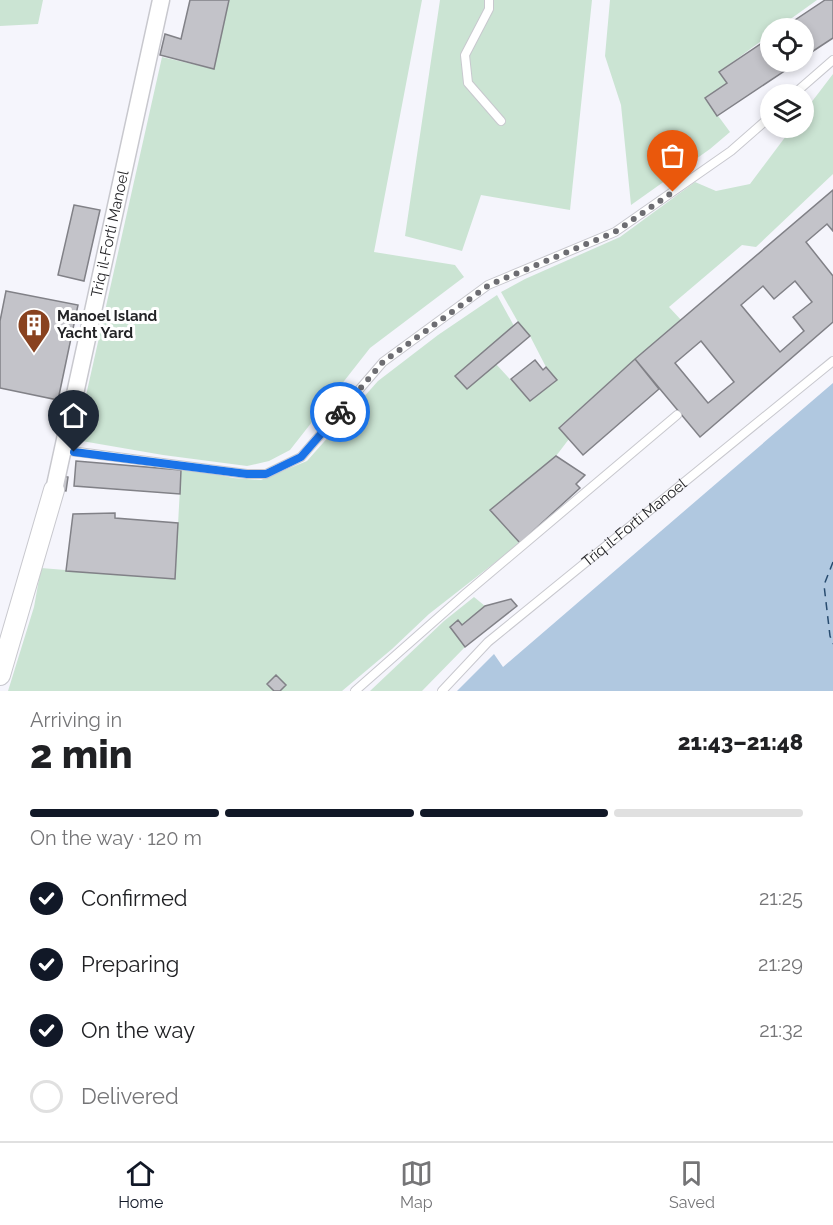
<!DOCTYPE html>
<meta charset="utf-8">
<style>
:root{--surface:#fff;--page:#f2f2f2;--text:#202124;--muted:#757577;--line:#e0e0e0;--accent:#111827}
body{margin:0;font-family:Raleway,sans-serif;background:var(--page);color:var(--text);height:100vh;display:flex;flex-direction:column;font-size:22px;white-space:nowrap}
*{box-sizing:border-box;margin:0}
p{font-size:20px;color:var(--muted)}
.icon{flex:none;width:33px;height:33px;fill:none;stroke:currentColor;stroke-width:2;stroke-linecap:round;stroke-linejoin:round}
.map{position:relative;height:691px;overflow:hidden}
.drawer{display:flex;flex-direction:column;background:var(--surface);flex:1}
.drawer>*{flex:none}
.buttons{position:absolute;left:760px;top:18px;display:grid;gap:12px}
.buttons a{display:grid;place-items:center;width:54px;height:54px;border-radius:50%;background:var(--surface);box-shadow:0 3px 9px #0003;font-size:30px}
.pin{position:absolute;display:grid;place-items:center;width:51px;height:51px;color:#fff;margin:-62px -26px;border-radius:50% 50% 50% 0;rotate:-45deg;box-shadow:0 0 6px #0007}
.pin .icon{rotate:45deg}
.courier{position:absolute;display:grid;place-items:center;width:60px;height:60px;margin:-30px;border:4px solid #1a73e8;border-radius:50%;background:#fff;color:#222;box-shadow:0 2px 8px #0007}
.summary em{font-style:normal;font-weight:800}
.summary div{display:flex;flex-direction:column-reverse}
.summary{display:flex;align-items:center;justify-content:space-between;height:102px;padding:0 30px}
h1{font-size:39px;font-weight:800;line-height:45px}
.bar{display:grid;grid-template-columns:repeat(4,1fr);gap:9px 6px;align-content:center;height:72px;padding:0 30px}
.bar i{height:8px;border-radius:4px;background:var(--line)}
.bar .selected{background:var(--accent)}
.bar p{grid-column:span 4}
ol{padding:0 30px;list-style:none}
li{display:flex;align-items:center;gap:18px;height:66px}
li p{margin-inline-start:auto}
li .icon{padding:6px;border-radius:50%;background:var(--accent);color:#fff;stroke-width:4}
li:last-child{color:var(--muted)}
li i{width:33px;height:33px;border:3px solid var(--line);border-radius:50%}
.tab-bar{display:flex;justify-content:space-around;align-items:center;height:84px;border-top:2px solid var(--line);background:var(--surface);font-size:16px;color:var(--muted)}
.tab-bar a{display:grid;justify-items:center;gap:3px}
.tab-bar .selected{color:var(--accent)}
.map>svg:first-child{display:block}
.green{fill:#cbe4d3}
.water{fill:#b0c8e0}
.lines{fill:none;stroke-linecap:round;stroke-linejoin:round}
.ferry{stroke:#284c6f;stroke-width:1.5;stroke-dasharray:8 6;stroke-linecap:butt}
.building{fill:#c3c3c9;stroke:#818187;stroke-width:1.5;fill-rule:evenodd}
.service-casing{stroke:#c8c8ce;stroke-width:10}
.minor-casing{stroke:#c8c8ce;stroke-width:19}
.tertiary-casing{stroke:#c8c8ce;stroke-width:22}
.service{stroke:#fff;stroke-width:8}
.minor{stroke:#fff;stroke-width:16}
.tertiary{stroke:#fff;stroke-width:20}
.done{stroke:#6d6d72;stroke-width:6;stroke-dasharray:0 10.8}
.route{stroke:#1a73e8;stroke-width:8}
.labels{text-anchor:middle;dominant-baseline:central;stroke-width:6;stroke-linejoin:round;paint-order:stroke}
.street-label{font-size:15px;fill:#242427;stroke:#fff}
.poi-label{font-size:15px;font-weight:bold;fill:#242427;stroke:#fff;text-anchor:start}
</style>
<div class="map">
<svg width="833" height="691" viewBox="0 0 833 691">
<rect width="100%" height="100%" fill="#f5f5fc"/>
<!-- green -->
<path class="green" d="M0 0H43L38 24 0 26Z
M229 0H422L374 252 455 265 464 277 370 348 290 450 269 461 247 466 163 455 76 440 162 57 214 69Z
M440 0H592L570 210 481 195 462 251 405 236Z
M610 0H817L778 28H771V34L719 72 727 83 705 98 730 132 710 149 631 205 621 105 605 56Z
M833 74V174L756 247 742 245 669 307 682 321 635 359 559 427 569 439 556 456 490 510 520 543 429 614 392 649 342 691H8L34 607 41 568 175 579 181 470H197L233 478 261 480 307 461 378 381 438 335 497 295 514 326 455 376 467 389 496 364 530 401 556 379 546 367 530 336 518 322 501 292 525 279 620 237 695 182 716 191 750 184 792 128H804V112Z
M474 597 485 606 462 625 458 621 450 627 465 647 422 691H370L444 621Z"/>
<!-- water -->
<path class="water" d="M833 383V691H457L494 654 503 667Z"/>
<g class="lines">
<!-- ferry -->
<path class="ferry" d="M833 562 824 585 830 636 833 644"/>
</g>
<!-- building -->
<path class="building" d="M190 0H229L214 69 160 55 165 34 181 39Z
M825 0H833V38L804 57V28H783Z
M771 37V62H798L717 116 705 98 727 83 719 72Z
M833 190V231L827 224 806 242 833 276V322L700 437 635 359ZM795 281 812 302 793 317 804 331 780 352 741 305 763 286 774 299ZM701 341 734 382 708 403 675 363Z
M74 205 100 210 84 281 58 275Z
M6 291 78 305 58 400 0 388V321Z
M518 322 530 336 467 389 455 376Z
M635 359 659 389 583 455 559 428Z
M535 360 543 370 546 367 557 380 530 401 511 379Z
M556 456 585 475 576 484 580 488 520 543 490 510Z
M76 461 181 470 180 494 74 486Z
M62 476 68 477 66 491 59 490Z
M115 513V518L178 523 175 579 66 571 73 514Z
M511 599 517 606 465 647 450 627 458 620 462 625 485 606Z
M276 675 286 685 280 691H274L267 684Z"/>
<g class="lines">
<!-- service casing -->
<g class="service-casing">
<g id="service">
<path d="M489 0V9L465 55 468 83 501 121"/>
<path d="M794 94 833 60"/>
<path d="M63 450 247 474H266L301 457 383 362 488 285 615 232 731 151 771 116"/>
<path d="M355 691 465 594 677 415"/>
<path id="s1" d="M442 691 488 642 833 361"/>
</g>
</g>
<!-- minor casing -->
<g class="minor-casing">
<g id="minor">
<path id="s2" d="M54 490 161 0"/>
</g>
</g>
<!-- tertiary casing -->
<g class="tertiary-casing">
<path id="tertiary" d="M0 675 54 490"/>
</g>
<!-- service -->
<use href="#service" class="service"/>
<!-- minor -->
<use href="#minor" class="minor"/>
<!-- tertiary -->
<use href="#tertiary" class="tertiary"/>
</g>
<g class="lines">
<!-- done -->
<path class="done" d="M340 412 383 362 489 285 615 232 673 192"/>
<!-- route -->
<path class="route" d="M74 452 247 474H266L301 457 340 412"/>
</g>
<!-- icons -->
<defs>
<g id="building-pin" transform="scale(1.725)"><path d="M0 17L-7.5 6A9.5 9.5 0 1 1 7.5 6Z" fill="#89421f" stroke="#fff"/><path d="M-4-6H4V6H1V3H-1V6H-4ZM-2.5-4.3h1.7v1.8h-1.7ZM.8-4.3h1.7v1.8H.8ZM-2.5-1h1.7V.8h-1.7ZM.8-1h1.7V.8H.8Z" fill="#fff"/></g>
</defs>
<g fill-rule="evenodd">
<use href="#building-pin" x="34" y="325"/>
</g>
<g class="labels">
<!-- street labels -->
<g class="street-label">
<text stroke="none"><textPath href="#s2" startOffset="262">Triq il-Forti Manoel</textPath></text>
<text stroke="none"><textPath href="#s1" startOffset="256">Triq il-Forti Manoel</textPath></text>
</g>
<!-- poi labels -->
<g class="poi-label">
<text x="57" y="316">Manoel Island<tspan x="57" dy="17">Yacht Yard</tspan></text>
</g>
</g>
</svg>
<div class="buttons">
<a><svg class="icon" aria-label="locate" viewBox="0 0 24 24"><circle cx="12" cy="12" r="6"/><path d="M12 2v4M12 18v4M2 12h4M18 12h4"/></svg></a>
<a><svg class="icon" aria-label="layers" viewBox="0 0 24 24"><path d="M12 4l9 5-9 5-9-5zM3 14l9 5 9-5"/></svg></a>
</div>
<div class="pin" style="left:673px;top:192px;background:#ea580c"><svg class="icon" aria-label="bag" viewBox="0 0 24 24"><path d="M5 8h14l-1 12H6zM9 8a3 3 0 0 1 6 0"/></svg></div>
<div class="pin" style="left:74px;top:452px;background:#1f2937"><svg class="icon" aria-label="home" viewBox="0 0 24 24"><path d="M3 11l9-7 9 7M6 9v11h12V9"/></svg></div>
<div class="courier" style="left:340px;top:412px"><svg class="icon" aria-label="bike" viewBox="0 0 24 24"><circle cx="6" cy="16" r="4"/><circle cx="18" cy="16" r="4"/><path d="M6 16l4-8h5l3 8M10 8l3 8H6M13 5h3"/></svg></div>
</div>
<section class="drawer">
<div class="summary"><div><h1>2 min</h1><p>Arriving in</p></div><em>21:43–21:48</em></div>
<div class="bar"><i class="selected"></i><i class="selected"></i><i class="selected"></i><i></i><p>On the way · 120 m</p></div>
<ol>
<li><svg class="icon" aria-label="check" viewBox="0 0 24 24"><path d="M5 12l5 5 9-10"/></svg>Confirmed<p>21:25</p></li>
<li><svg class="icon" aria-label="check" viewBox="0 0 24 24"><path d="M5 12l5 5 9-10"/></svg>Preparing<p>21:29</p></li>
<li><svg class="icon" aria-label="check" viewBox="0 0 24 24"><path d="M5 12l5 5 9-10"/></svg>On the way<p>21:32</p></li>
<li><i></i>Delivered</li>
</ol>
</section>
<nav class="tab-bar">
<a class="selected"><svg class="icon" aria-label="home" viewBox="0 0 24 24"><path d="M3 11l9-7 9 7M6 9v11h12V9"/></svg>Home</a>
<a><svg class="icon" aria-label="map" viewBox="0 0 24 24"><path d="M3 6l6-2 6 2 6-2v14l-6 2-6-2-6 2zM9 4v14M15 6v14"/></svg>Map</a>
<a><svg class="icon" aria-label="saved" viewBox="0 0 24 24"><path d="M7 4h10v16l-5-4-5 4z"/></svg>Saved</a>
</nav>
